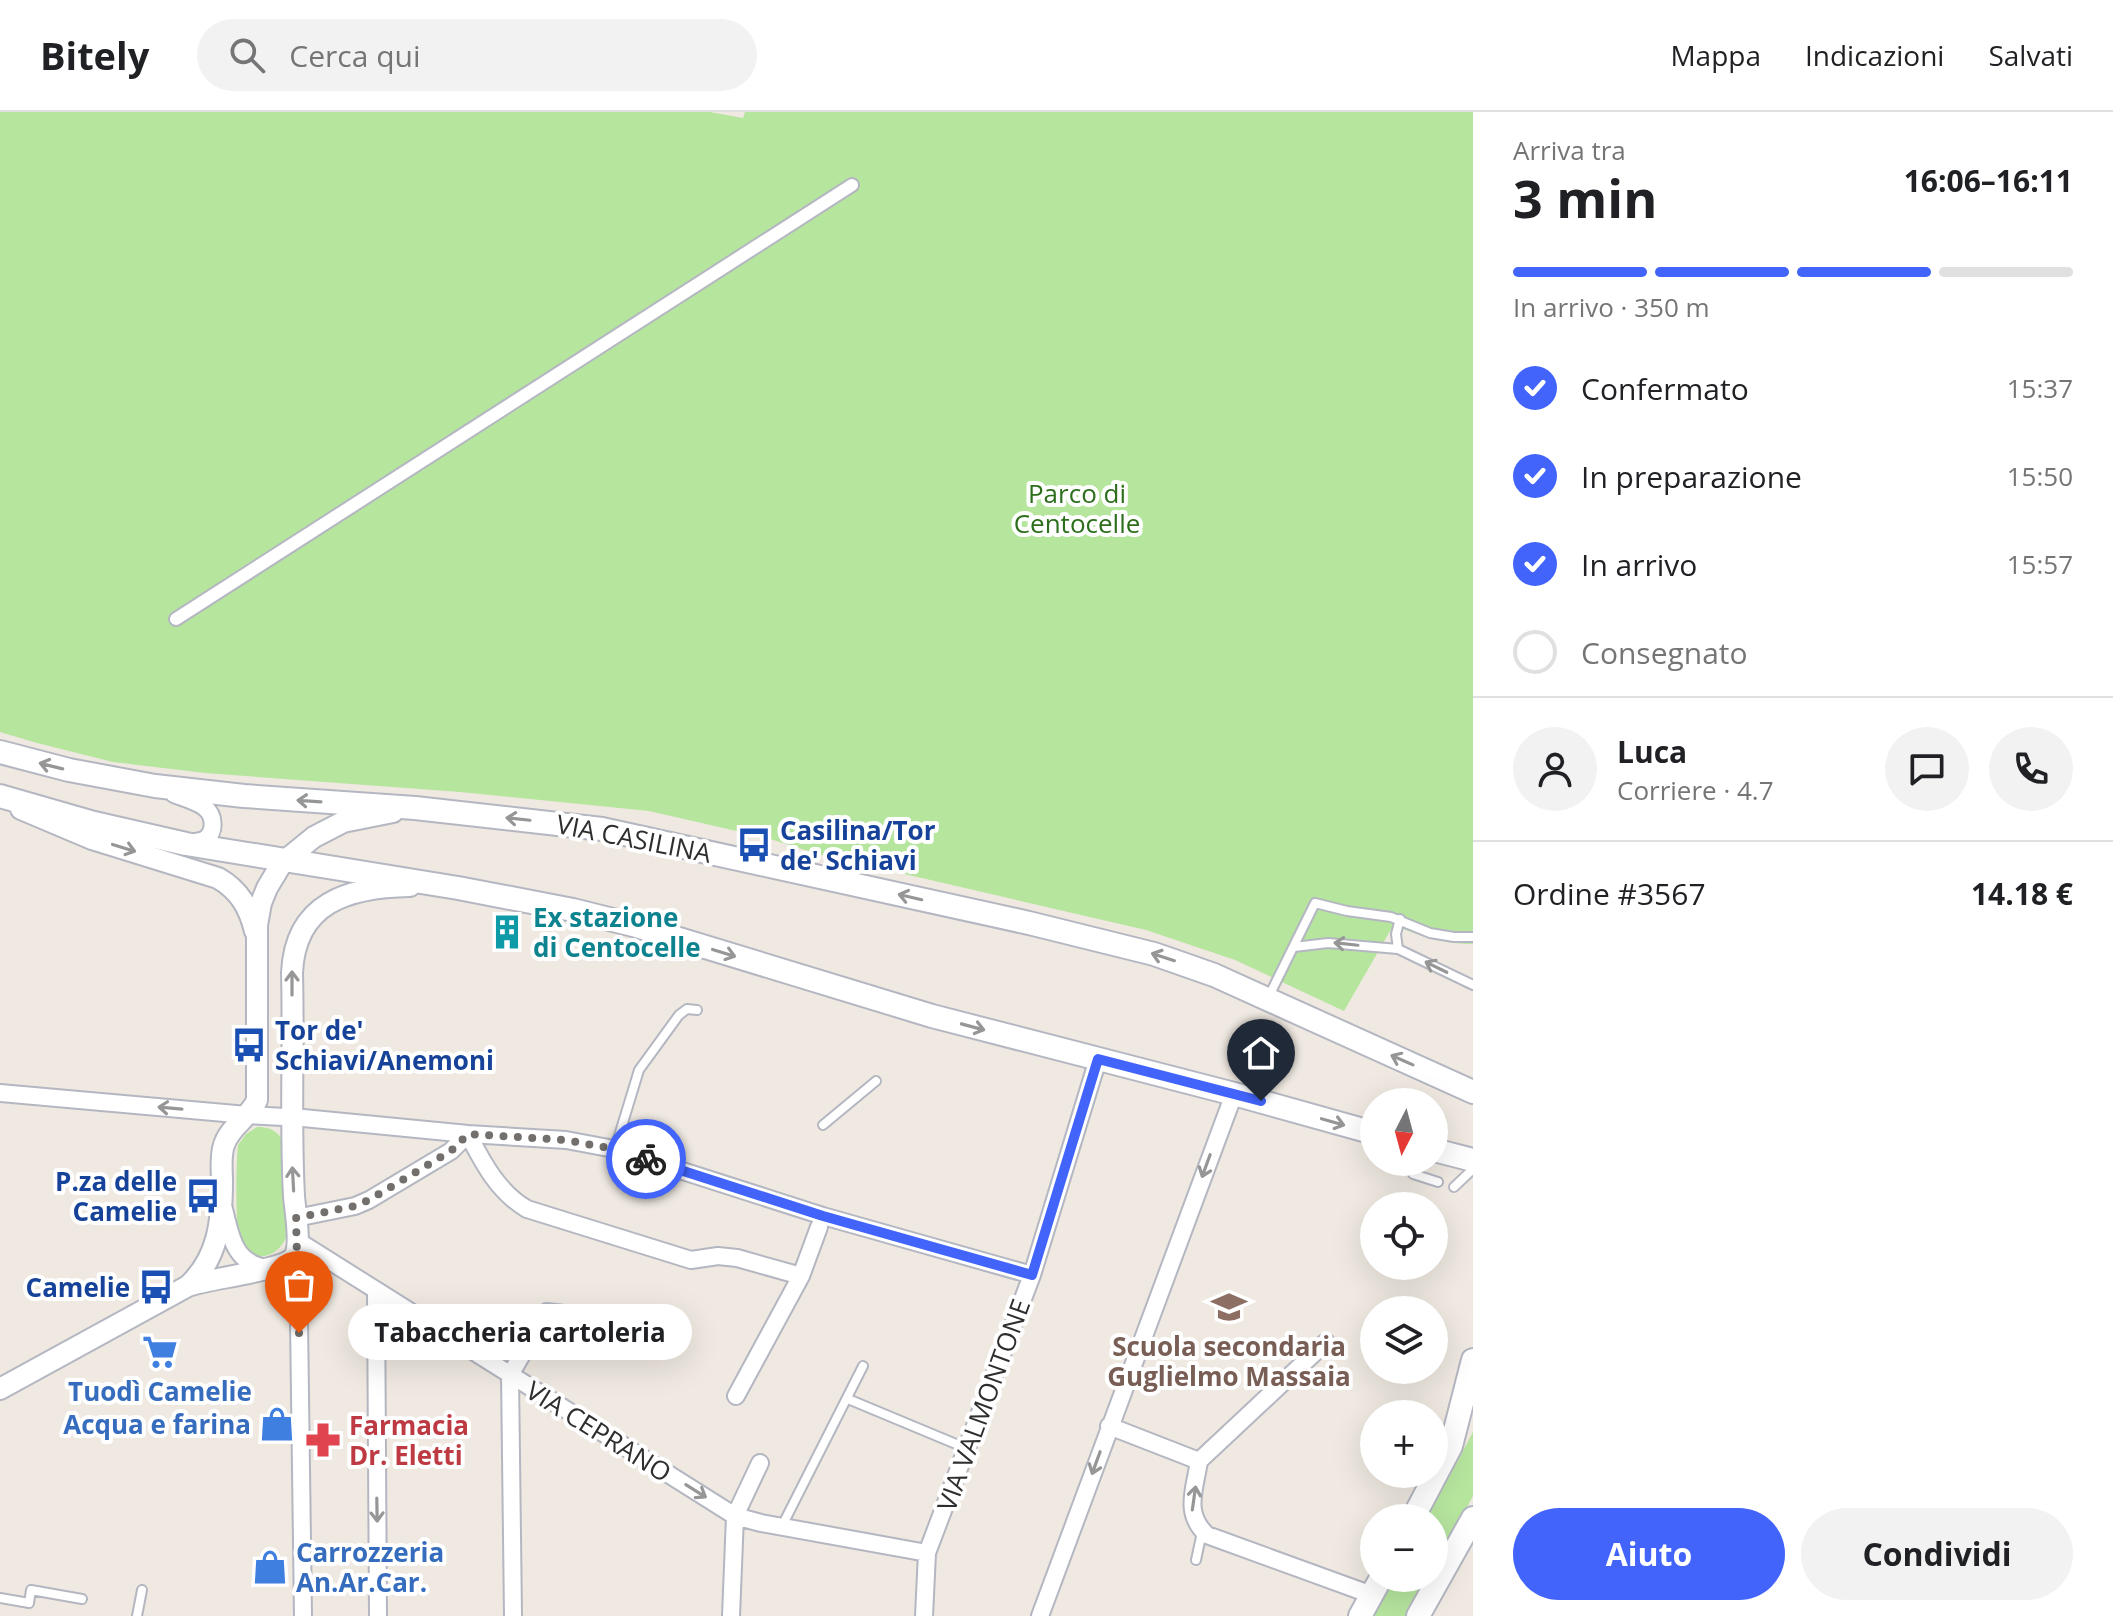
<!DOCTYPE html>
<html lang="it">
<meta charset="utf-8">
<style>
:root{--surface:#fff;--page:#f2f2f2;--text:#202124;--muted:#757577;--line:#e0e0e0;--accent:#4264fb}
body{margin:0;font-family:"Open Sans",sans-serif;background:var(--page);color:var(--text);height:100vh;display:flex;flex-direction:column;font-size:30px;white-space:nowrap}
*{box-sizing:border-box;margin:0}
p{font-size:26px;color:var(--muted)}
.icon{flex:none;width:44px;height:44px;fill:none;stroke:currentColor;stroke-width:2;stroke-linecap:round;stroke-linejoin:round}
.map{position:relative;flex:1;overflow:hidden}
.side{display:flex;flex-direction:column;background:var(--surface);width:640px}
.side>*{flex:none}
.needle{width:52px;rotate:186deg}
.controls{position:absolute;left:1360px;top:976px;display:grid;gap:16px}
.controls a{display:grid;place-items:center;width:88px;height:88px;border-radius:50%;background:var(--surface);box-shadow:0 8px 32px #0002;font-size:40px}
.pin{position:absolute;display:grid;place-items:center;width:68px;height:68px;color:#fff;margin:-82px -34px;border-radius:50% 50% 50% 0;rotate:-45deg;box-shadow:0 0 8px #0007}
.pin .icon{rotate:45deg}
.courier{position:absolute;display:grid;place-items:center;width:80px;height:80px;margin:-40px;border:6px solid #4264fb;border-radius:50%;background:#fff;color:#222;box-shadow:0 2px 10px #0007}
.bubble{position:absolute;height:56px;border-radius:28px;background:var(--surface);box-shadow:0 8px 32px #0002;font-size:26px;font-weight:700;line-height:56px;text-align:center}
.head em{font-style:normal;font-weight:700}
.head div{display:flex;flex-direction:column-reverse}
.head{display:flex;align-items:center;justify-content:space-between;height:136px;padding:0 40px}
h1{font-size:52px;font-weight:700;line-height:60px}
.bar{display:grid;grid-template-columns:repeat(4,1fr);gap:12px 8px;align-content:center;height:96px;padding:0 40px}
.bar i{height:10px;border-radius:6px;background:var(--line)}
.bar .on{background:var(--accent)}
.bar p{grid-column:span 4}
.line{display:flex;align-items:center;gap:20px;padding:0 40px;border-top:2px solid var(--line)}
.line div{flex:1}
.round{display:grid;place-items:center;flex:none;width:84px;height:84px;border-radius:42px;background:var(--page)}
ol{padding:0 40px;list-style:none}
li{display:flex;align-items:center;gap:24px;height:88px}
li p{margin-inline-start:auto}
li .icon{padding:8px;border-radius:50%;background:var(--accent);color:#fff;stroke-width:4}
li:last-child{color:var(--muted)}
li i{width:44px;height:44px;border:4px solid var(--line);border-radius:50%}
.primary-button{display:flex;gap:16px;margin-top:auto;padding:16px 40px}
.primary-button a{flex:1;height:92px;border-radius:48px;background:var(--accent);color:#fff;font-size:32px;font-weight:700;line-height:92px;text-align:center}
.primary-button a+a{background:var(--page);color:var(--text)}
header{display:flex;align-items:center;gap:48px;box-sizing:border-box;height:112px;padding:0 40px;background:var(--surface);border-bottom:2px solid var(--line)}
header strong{font-size:38px}
nav{display:flex;gap:44px;margin-inline-start:auto;font-size:28px}
.search{width:560px;height:72px;background:var(--page);display:flex;align-items:center;gap:20px;box-sizing:border-box;padding:0 28px;border-radius:44px;color:var(--muted);font-size:30px}
main{display:flex;flex:1;min-height:0}
.map>svg:first-child{display:block}
.green{fill:#b6e59e}
.lines{fill:none;stroke-linecap:round;stroke-linejoin:round}
.service-casing{stroke:#b4b7c1;stroke-width:12}
.pedestrian-casing{stroke:#b4b7c1;stroke-width:16}
.minor-casing{stroke:#b4b7c1;stroke-width:20}
.tertiary-casing{stroke:#b4b7c1;stroke-width:24}
.secondary-casing{stroke:#b4b7c1;stroke-width:26}
.service{stroke:#fff;stroke-width:8}
.pedestrian{stroke:#fff;stroke-width:12}
.minor{stroke:#fff;stroke-width:16}
.tertiary{stroke:#fff;stroke-width:20}
.secondary{stroke:#fff;stroke-width:22}
.oneway{stroke:#969696}
.done{stroke:#726f6d;stroke-width:8;stroke-dasharray:0 14.4}
.route{stroke:#4264fb;stroke-width:10}
.labels{text-anchor:middle;dominant-baseline:central;stroke-width:8;stroke-linejoin:round;paint-order:stroke}
.park-label{font-size:26px;fill:#2c6e1b;stroke:#fff}
.transit-label{font-size:26px;font-weight:bold;fill:#164399;stroke:#fff;text-anchor:start}
.street-label{font-size:26px;fill:#2e2e2e;stroke:#fff}
.culture-label{font-size:26px;font-weight:bold;fill:#0d838f;stroke:#fff;text-anchor:start}
.education-label{font-size:26px;font-weight:bold;fill:#785e54;stroke:#fff}
.shop-label{font-size:26px;font-weight:bold;fill:#366cbe;stroke:#fff}
.health-label{font-size:26px;font-weight:bold;fill:#be3a42;stroke:#fff;text-anchor:start}
</style>
<header>
<strong>Bitely</strong>
<div class="search"><svg class="icon" aria-label="search" viewBox="0 0 24 24"><circle cx="10" cy="10" r="6"/><path d="M15 15l6 6"/></svg>Cerca qui</div>
<nav><a>Mappa</a><a>Indicazioni</a><a>Salvati</a></nav>
</header>
<main>
<div class="map">
<svg width="1473" height="1504" viewBox="0 0 1473 1504">
<rect width="100%" height="100%" fill="#efe9e1"/>
<!-- green -->
<path class="green" d="M0 0H710L743 6 745 0H1473V832C1447 832 1427 826 1403 817L1402 821 1390 819 1344 899 1235 848 1146 818 818 742 767 726 649 699 460 680 205 661 113 650 37 631 0 620Z
M257 1015C273 1015 283 1022 285 1038L287 1122C281 1146 249 1154 240 1129 235 1114 236 1051 238 1033L246 1022Z
M1473 1320V1384L1449 1429 1434 1419V1406H1427Z
M1393 1466H1427L1405 1504H1371Z"/>
<g class="lines">
<!-- service casing -->
<g class="service-casing">
<path id="service" d="M1294 835 1328 831 1398 837 1473 873
M1398 837 1396 822 1400 807
M1269 884 1315 791 1347 799 1391 805 1430 821 1454 825H1473
M823 1013 876 969
M615 1037 639 958 679 903 687 897 697 898
M1408 1050 1413 1062 1438 1070
M1454 1075 1473 1057
M848 1287 968 1337
M782 1414 863 1254
M1196 1448 1202 1420
M0 1486 29 1491 31 1478 82 1487
M137 1504 142 1478"/>
</g>
<!-- pedestrian casing -->
<g class="pedestrian-casing">
<path id="pedestrian" d="M176 507 852 73"/>
</g>
<!-- minor casing -->
<g class="minor-casing">
<path id="minor" d="M174 682C184 686 196 689 204 695 215 703 216 721 204 728 201 729 194 730 191 731
M0 981 247 1003 303 1006 468 1022 566 1028 614 1037 823 1104 1032 1163
M468 1022C483 1051 498 1080 527 1097L691 1148 718 1144 737 1146 801 1164
M224 1097C231 1125 234 1152 268 1156
M296 1106 355 1094 369 1088 451 1039 468 1022
M298 1129 735 1404 761 1411 927 1441
M298 1135 303 1504
M376 1180 378 1504
M736 1284 801 1164 819 1115
M1109 1314 1199 1349
M1199 1349C1195 1377 1183 1401 1207 1423L1372 1483
M1199 1349 1326 1230
M1434 1428 1451 1447
M513 1504 510 1263 547 1200 572 1203
M731 1504 735 1404 760 1351
M924 1504 927 1441 1032 1163 1098 947
M1040 1504 1234 982"/>
</g>
<!-- tertiary casing -->
<g class="tertiary-casing">
<path id="tertiary" d="M21 697 92 727 218 766C239 778 249 795 255 819
M188 1174C218 1146 222 1110 222 1070 222 1058 220 1044 224 1033 230 1014 250 1005 257 988V813L261 791 267 776 282 751 314 725 343 710 393 700
M0 1277 188 1174C210 1166 283 1159 294 1145 302 1133 295 1099 294 1084 290 1010 294 936 292 861 295 790 349 775 410 774"/>
</g>
<!-- secondary casing -->
<g class="secondary-casing">
<path id="secondary" d="M0 640 69 658 155 674 244 684 415 696 602 717 1029 811 1154 842 1214 863 1473 980
M0 684 94 711 186 732 458 776 573 798 633 813 932 904 1234 982 1374 1021
M1434 1038 1473 1048
M1413 1406 1451 1334 1473 1248
M1360 1504 1381 1466
M1418 1504 1473 1406"/>
</g>
<!-- service -->
<use href="#service" class="service"/>
<!-- pedestrian -->
<use href="#pedestrian" class="pedestrian"/>
<!-- minor -->
<use href="#minor" class="minor"/>
<!-- tertiary -->
<use href="#tertiary" class="tertiary"/>
<!-- secondary -->
<use href="#secondary" class="secondary"/>
</g>
<!-- one-way arrows -->
<defs><path id="oneway-shaft" d="M-6 0H5M1.5-3L5.5 0L1.5 3" fill="none" stroke-width="1.6" stroke-linecap="round" stroke-linejoin="round" transform="scale(2)"/></defs>
<g class="oneway">
<use href="#oneway-shaft" transform="translate(51 654) rotate(-166)"/>
<use href="#oneway-shaft" transform="translate(309 689) rotate(-176)"/>
<use href="#oneway-shaft" transform="translate(518 707) rotate(-174)"/>
<use href="#oneway-shaft" transform="translate(124 736) rotate(17)"/>
<use href="#oneway-shaft" transform="translate(910 785) rotate(-167)"/>
<use href="#oneway-shaft" transform="translate(1346 832) rotate(-174)"/>
<use href="#oneway-shaft" transform="translate(724 841) rotate(17)"/>
<use href="#oneway-shaft" transform="translate(1163 845) rotate(-162)"/>
<use href="#oneway-shaft" transform="translate(1436 855) rotate(-154)"/>
<use href="#oneway-shaft" transform="translate(292 871) rotate(-90)"/>
<use href="#oneway-shaft" transform="translate(973 915) rotate(15)"/>
<use href="#oneway-shaft" transform="translate(1402 948) rotate(-156)"/>
<use href="#oneway-shaft" transform="translate(170 996) rotate(-175)"/>
<use href="#oneway-shaft" transform="translate(1333 1010) rotate(16)"/>
<use href="#oneway-shaft" transform="translate(1206 1054) rotate(110)"/>
<use href="#oneway-shaft" transform="translate(293 1067) rotate(-93)"/>
<use href="#oneway-shaft" transform="translate(1096 1351) rotate(110)"/>
<use href="#oneway-shaft" transform="translate(696 1379) rotate(32)"/>
<use href="#oneway-shaft" transform="translate(1194 1386) rotate(-82)"/>
<use href="#oneway-shaft" transform="translate(377 1398) rotate(89)"/>
</g>
<g class="lines">
<!-- done -->
<path class="done" d="M299 1221 296 1106 355 1094 369 1088 451 1039 468 1022 566 1028 614 1037 646 1047"/>
<!-- route -->
<path class="route" d="M646 1047 823 1104 1032 1163 1098 947 1261 989"/>
</g>
<!-- icons -->
<defs>
<g id="bus-bare" transform="scale(2.76)"><path d="M-5-6H5V4H4V6H2V4H-2V6H-4V4H-5ZM-3.5-4V0h7V-4ZM-3.5 1.2v1.5H-2V1.2ZM2 1.2v1.5H3.5V1.2Z" fill="#1a4fb4" stroke="#fff" stroke-width="2.5" paint-order="stroke"/></g>
<g id="building-bare" transform="scale(2.76)"><path d="M-4-6H4V6H1V3H-1V6H-4ZM-2.5-4.3h1.7v1.8h-1.7ZM.8-4.3h1.7v1.8H.8ZM-2.5-1h1.7V.8h-1.7ZM.8-1h1.7V.8H.8Z" fill="#0f9aa8" stroke="#fff" stroke-width="2.5" paint-order="stroke"/></g>
<g id="school-bare" transform="scale(2.76)"><path d="M0-5L7-2L0 1L-7-2ZM-4 1L0 2.5L4 1V4Q0 6-4 4Z" fill="#8d6e63" stroke="#fff" stroke-width="2.5" paint-order="stroke"/></g>
<g id="supermarket-bare" transform="scale(2.76)"><path d="M-6-5.5h2.5l.6 2H6L4.5 2H-2.5L-4.4-4H-6ZM-1.5 3.2a1.3 1.3 0 1 0 .1 0ZM3 3.2a1.3 1.3 0 1 0 .1 0Z" fill="#3f7fe0" stroke="#fff" stroke-width="2.5" paint-order="stroke"/></g>
<g id="shop-bare" transform="scale(2.76)"><path d="M-5-2.5h2.3a2.7 3.5 0 0 1 5.4 0H5L5.5 6h-11ZM-1.5-2.5h3a1.5 2.3 0 0 0-3 0Z" fill="#3f7fe0" stroke="#fff" stroke-width="2.5" paint-order="stroke"/></g>
<g id="pharmacy-bare" transform="scale(2.76)"><path d="M-2-6h4v4h4v4h-4v4h-4v-4h-4v-4h4Z" fill="#e0444e" stroke="#fff" stroke-width="2.5" paint-order="stroke"/></g>
</defs>
<g fill-rule="evenodd">
<use href="#bus-bare" x="754" y="733"/>
<use href="#building-bare" x="507" y="820"/>
<use href="#bus-bare" x="249" y="933"/>
<use href="#bus-bare" x="203" y="1084"/>
<use href="#bus-bare" x="156" y="1175"/>
<use href="#school-bare" x="1229" y="1195"/>
<use href="#supermarket-bare" x="160" y="1240"/>
<use href="#shop-bare" x="277" y="1312"/>
<use href="#pharmacy-bare" x="323" y="1328"/>
<use href="#shop-bare" x="270" y="1455"/>
</g>
<g class="labels">
<!-- park labels -->
<g class="park-label">
<text x="1077" y="381">Parco di<tspan x="1077" dy="30">Centocelle</tspan></text>
</g>
<!-- transit labels -->
<g class="transit-label">
<text x="780" y="718">Casilina/Tor<tspan x="780" dy="30">de' Schiavi</tspan></text>
<text x="275" y="918">Tor de'<tspan x="275" dy="30">Schiavi/Anemoni</tspan></text>
<text x="177" y="1069" text-anchor="end">P.za delle<tspan x="177" dy="30">Camelie</tspan></text>
<text x="130" y="1175" text-anchor="end">Camelie</text>
</g>
<!-- street labels -->
<g class="street-label">
<text transform="translate(634 726) rotate(11)">VIA CASILINA</text>
<text transform="translate(983 1293) rotate(-70)">VIA VALMONTONE</text>
<text transform="translate(599 1319) rotate(32)">VIA CEPRANO</text>
</g>
<!-- culture labels -->
<g class="culture-label">
<text x="533" y="805">Ex stazione<tspan x="533" dy="30">di Centocelle</tspan></text>
</g>
<!-- education labels -->
<g class="education-label">
<text x="1229" y="1234">Scuola secondaria<tspan x="1229" dy="30">Guglielmo Massaia</tspan></text>
</g>
<!-- shop labels -->
<g class="shop-label">
<text x="160" y="1279">Tuodì Camelie</text>
<text x="251" y="1312" text-anchor="end">Acqua e farina</text>
<text x="296" y="1440" text-anchor="start">Carrozzeria<tspan x="296" dy="30">An.Ar.Car.</tspan></text>
</g>
<!-- health labels -->
<g class="health-label">
<text x="349" y="1313">Farmacia<tspan x="349" dy="30">Dr. Eletti</tspan></text>
</g>
</g>
</svg>
<div class="controls">
<a><svg class="needle" viewBox="-14 -14 28 28"><path d="M0-13l5 13h-10z" fill="#e53935"/><path d="M0 13l5-13h-10z" fill="#757577"/></svg></a>
<a><svg class="icon" aria-label="locate" viewBox="0 0 24 24"><circle cx="12" cy="12" r="6"/><path d="M12 2v4M12 18v4M2 12h4M18 12h4"/></svg></a>
<a><svg class="icon" aria-label="layers" viewBox="0 0 24 24"><path d="M12 4l9 5-9 5-9-5zM3 14l9 5 9-5"/></svg></a>
<a>+</a>
<a>−</a>
</div>
<div class="pin" style="left:299px;top:1221px;background:#ea580c"><svg class="icon" aria-label="bag" viewBox="0 0 24 24"><path d="M5 8h14l-1 12H6zM9 8a3 3 0 0 1 6 0"/></svg></div>
<div class="pin" style="left:1261px;top:989px;background:#1f2937"><svg class="icon" aria-label="home" viewBox="0 0 24 24"><path d="M3 11l9-7 9 7M6 9v11h12V9"/></svg></div>
<div class="courier" style="left:646px;top:1047px"><svg class="icon" aria-label="bike" viewBox="0 0 24 24"><circle cx="6" cy="16" r="4"/><circle cx="18" cy="16" r="4"/><path d="M6 16l4-8h5l3 8M10 8l3 8H6M13 5h3"/></svg></div>
<div class="bubble" style="left:348px;top:1192px;width:344px">Tabaccheria cartoleria</div>
</div>
<section class="side">
<div class="head"><div><h1>3 min</h1><p>Arriva tra</p></div><em>16:06–16:11</em></div>
<div class="bar"><i class="on"></i><i class="on"></i><i class="on"></i><i></i><p>In arrivo · 350 m</p></div>
<ol>
<li><svg class="icon" aria-label="check" viewBox="0 0 24 24"><path d="M5 12l5 5 9-10"/></svg>Confermato<p>15:37</p></li>
<li><svg class="icon" aria-label="check" viewBox="0 0 24 24"><path d="M5 12l5 5 9-10"/></svg>In preparazione<p>15:50</p></li>
<li><svg class="icon" aria-label="check" viewBox="0 0 24 24"><path d="M5 12l5 5 9-10"/></svg>In arrivo<p>15:57</p></li>
<li><i></i>Consegnato</li>
</ol>
<div class="line" style="height:144px"><a class="round"><svg class="icon" aria-label="person" viewBox="0 0 24 24"><circle cx="12" cy="8" r="4"/><path d="M4 21q1-7 8-7t8 7"/></svg></a><div><b>Luca</b><p>Corriere · 4.7</p></div><a class="round"><svg class="icon" aria-label="chat" viewBox="0 0 24 24"><path d="M4 5h16v11H9l-5 4z"/></svg></a><a class="round"><svg class="icon" aria-label="phone" viewBox="0 0 24 24"><path d="M5 4h4l2 5-3 2q2 4 5 5l2-3 5 2v4C11 20 4 13 5 4z"/></svg></a></div>
<div class="line" style="height:104px"><div>Ordine #3567</div><b>14.18 €</b></div>
<div class="primary-button"><a>Aiuto</a><a>Condividi</a></div>
</section>
</main>
